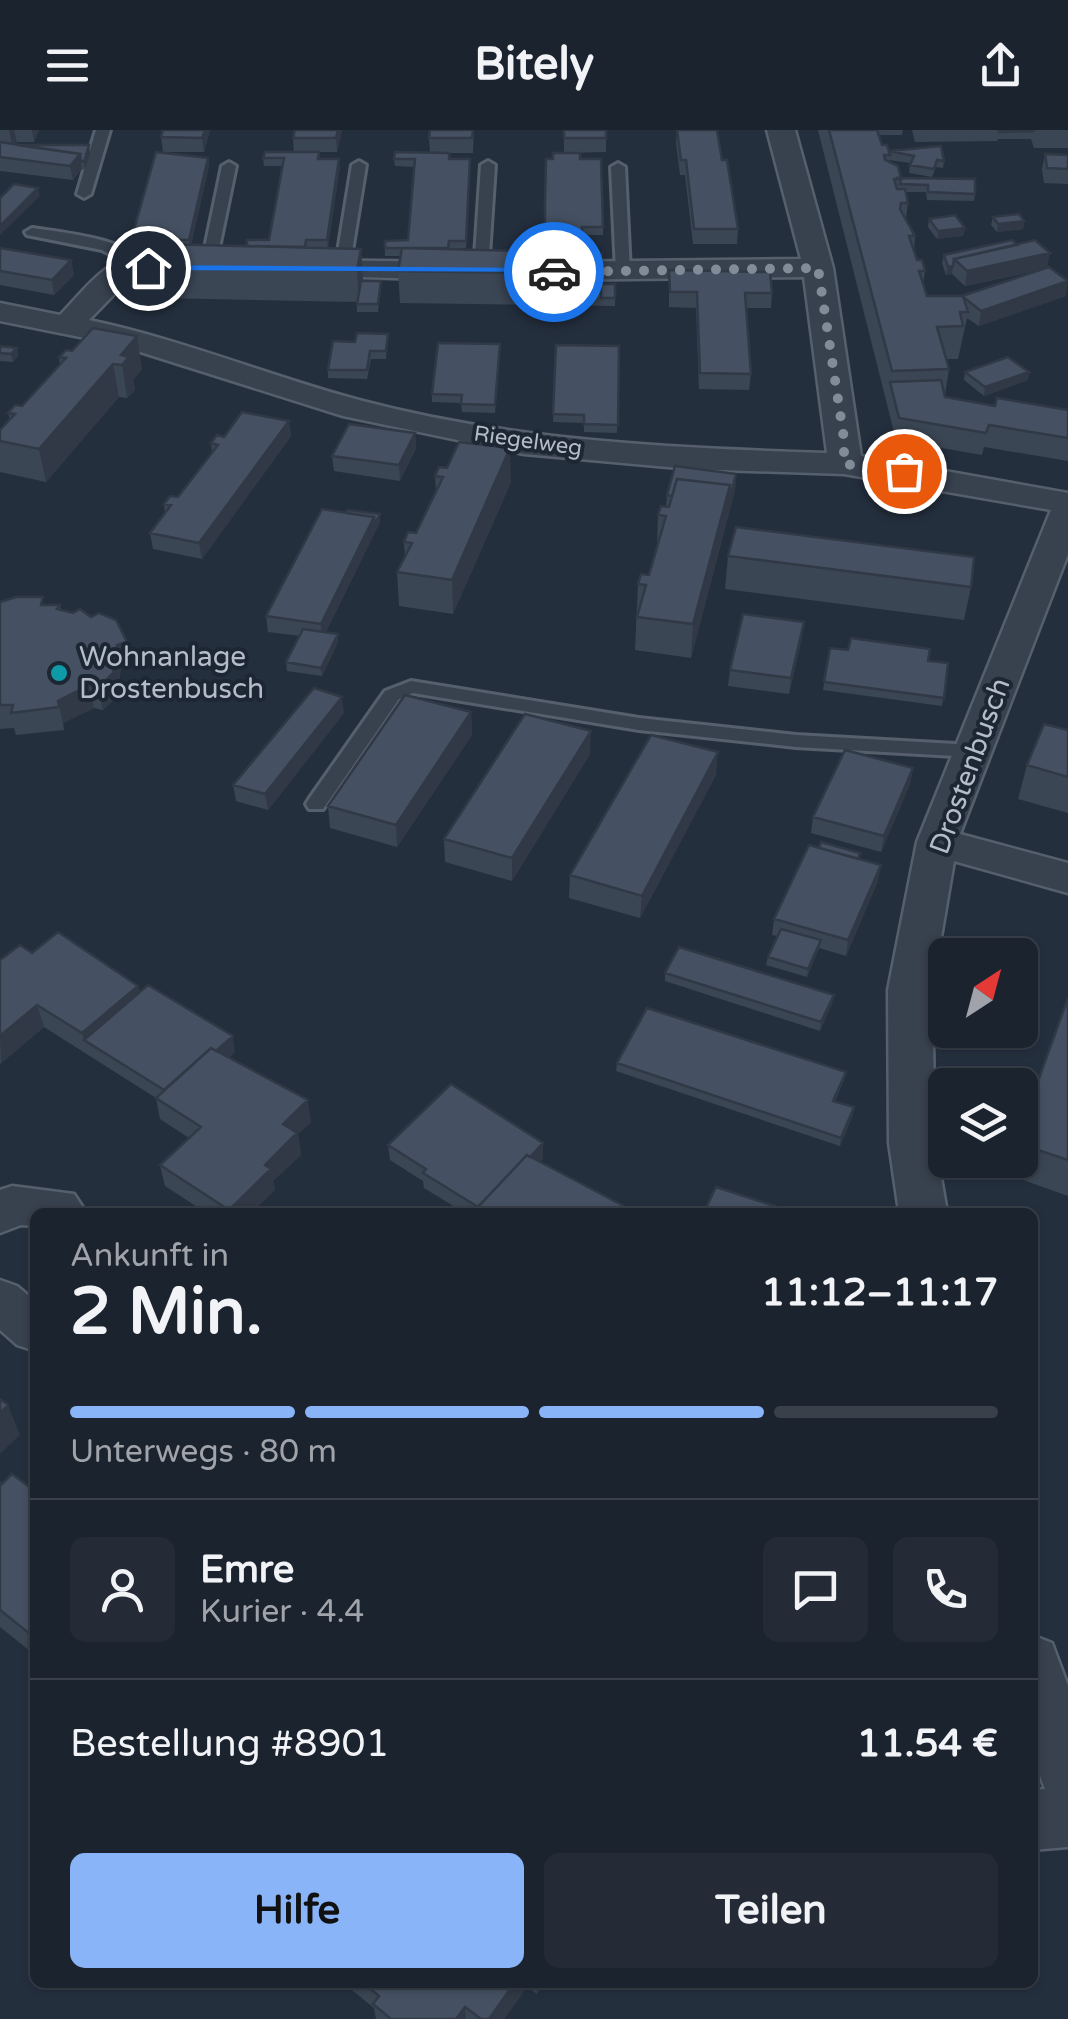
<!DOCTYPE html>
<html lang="de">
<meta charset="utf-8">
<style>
:root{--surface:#1b232e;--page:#242b36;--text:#f1f3f6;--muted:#a0a4aa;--line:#39404a;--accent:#8ab4f8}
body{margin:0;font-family:"Varela Round",sans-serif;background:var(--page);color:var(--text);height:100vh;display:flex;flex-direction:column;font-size:38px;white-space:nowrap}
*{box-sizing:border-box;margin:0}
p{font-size:32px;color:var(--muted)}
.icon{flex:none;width:55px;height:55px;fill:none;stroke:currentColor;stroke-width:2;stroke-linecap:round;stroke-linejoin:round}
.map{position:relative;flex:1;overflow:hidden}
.drawer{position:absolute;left:30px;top:1078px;width:1008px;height:780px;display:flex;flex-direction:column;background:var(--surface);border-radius:15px;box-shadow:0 2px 8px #0004,0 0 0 2px var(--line)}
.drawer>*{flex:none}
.needle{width:65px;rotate:36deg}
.buttons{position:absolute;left:928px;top:808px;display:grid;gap:20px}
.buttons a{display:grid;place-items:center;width:110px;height:110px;border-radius:15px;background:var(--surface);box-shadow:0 2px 8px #0004,0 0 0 2px var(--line);font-size:50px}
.pin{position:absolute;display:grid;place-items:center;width:85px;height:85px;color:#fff;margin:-42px;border:5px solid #fff;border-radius:50%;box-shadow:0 2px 10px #0007}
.courier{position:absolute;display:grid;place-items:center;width:100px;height:100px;margin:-50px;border:8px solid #1a73e8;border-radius:50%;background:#fff;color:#222;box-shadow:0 2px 12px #0007}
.summary em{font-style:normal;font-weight:700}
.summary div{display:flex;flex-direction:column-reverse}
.summary{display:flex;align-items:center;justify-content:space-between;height:170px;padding:0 40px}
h1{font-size:65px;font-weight:700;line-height:75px}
.bar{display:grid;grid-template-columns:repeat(4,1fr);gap:15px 10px;align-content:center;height:120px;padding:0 40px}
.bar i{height:12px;border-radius:8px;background:var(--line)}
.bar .active{background:var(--accent)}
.bar p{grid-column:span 4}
.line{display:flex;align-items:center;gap:25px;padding:0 40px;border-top:2px solid var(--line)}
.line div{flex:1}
.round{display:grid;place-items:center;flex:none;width:105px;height:105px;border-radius:15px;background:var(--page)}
.primary-button{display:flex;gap:20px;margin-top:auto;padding:20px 40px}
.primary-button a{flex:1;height:115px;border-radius:15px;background:var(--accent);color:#111;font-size:40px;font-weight:700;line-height:115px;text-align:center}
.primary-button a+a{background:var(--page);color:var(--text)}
header{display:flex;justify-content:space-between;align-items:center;height:130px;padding:0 40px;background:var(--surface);font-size:45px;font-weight:700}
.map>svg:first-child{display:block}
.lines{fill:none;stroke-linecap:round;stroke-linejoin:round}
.lane-casing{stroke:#565f6c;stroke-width:6}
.street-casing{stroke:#565f6c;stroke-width:5}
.lane{fill:#38414e;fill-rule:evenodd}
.street{fill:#38414e;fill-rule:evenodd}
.wall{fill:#3b4654}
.shaded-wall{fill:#303945}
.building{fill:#455162;stroke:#303945;stroke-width:2.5}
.route{fill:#1a73e8}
.done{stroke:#828b98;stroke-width:10;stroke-dasharray:0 18}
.culture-dot{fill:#0f9aa8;stroke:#1d2633;stroke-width:4}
.labels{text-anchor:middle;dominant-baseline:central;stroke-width:8;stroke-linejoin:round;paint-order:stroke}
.far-street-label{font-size:22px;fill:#b4bcc9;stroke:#1d2633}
.poi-label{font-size:28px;fill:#b4bcc9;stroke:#1d2633;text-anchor:start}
.street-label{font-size:28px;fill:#b4bcc9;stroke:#1d2633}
</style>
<header><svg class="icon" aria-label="menu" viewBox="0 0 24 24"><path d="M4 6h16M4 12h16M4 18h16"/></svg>Bitely<svg class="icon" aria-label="share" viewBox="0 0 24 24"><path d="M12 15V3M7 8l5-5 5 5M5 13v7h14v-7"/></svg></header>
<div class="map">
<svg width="1068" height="1889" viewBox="0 0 1068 1889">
<rect width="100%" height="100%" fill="#242f3e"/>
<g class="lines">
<!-- lane casing -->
<g class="lane-casing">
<path id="lane" d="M96 0H110L91 64 84 68 77 64Z
M359 31 366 35 349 140 342 144 335 140 352 35Z
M488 31 495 35 488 141 481 145 474 141 481 35Z
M229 32 236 36 215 137 208 141 201 137 222 36Z
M618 33 625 37 630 142 623 146 616 142 611 37Z
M32 98C73 104 124 108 155 138L143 141 102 120 27 105 25 102Z
M411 551 639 588 796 605 973 615 983 621 973 627 796 617 639 600 413 563 399 569 323 679H309L306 674 309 669 385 561Z"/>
</g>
<!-- street casing -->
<g class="street-casing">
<path id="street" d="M767 0H795L833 138 861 326 1068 363V424L960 704 1068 733V763L954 731 932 860 935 1013 947 1082H899L889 1013 888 860 917 712 1051 380 844 344 690 339 524 324 343 286 115 214 0 191V173L60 185C75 170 89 151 106 139 127 124 202 125 227 131L231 137 227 143 128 150 89 190C181 209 269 246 359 270 512 311 670 318 827 323L804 147 540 150 525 141 540 132 801 129Z
M300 130 461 132 476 141 461 150 289 145 285 139Z
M12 1056 74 1064 86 1082H35V1096L21 1095 0 1103V1060Z
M0 1150 17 1156 35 1171V1221L17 1215 0 1200Z
M1032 1505 1052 1513 1068 1556V1717L1032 1720V1660L1045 1659 1032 1624Z"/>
</g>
<!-- lane -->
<use href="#lane" class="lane"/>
<!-- street -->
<use href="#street" class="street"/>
</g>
<!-- wall -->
<path class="wall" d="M0 0H39L34 12H17L16 14 90 23 85 40 82 39 73 50 0 41Z
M163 0H210L204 22H163L161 7Z
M295 0H342L337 22H319L320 29 340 36 328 118 361 119 363 151H381L378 182H357V172L159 168 154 136 159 118H132L131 110 208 28 209 36 191 115 247 116 269 110 283 36H264L263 28 294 22 293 8Z
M474 0 473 23H449V29L470 37 466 118 449 119 524 121V111H553V105H545L546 29H580L603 97V105H582V122L602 123 601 168 615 154V176L400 173 398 141 401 126H385V111L408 110 414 37 395 36 394 29 430 22 429 8Z
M564 0H606V22L564 23Z
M677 0 738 99 737 114H693L685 45H680L676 13Z
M818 0H903L902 5H879L882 15 889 21 944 31 943 38 936 37 932 47 909 43 910 33 889 30 901 48 975 64 974 71 927 70 926 62H905L908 73 906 88 915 106 914 122 917 130 925 141 923 154 927 166H962L1040 140 965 156 952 144 946 145 942 133 944 125 1047 138 1066 166 979 196 967 188 958 229H946L949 239 945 265V267L995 276 1068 280V331L984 317 982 325 896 310Z
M912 0H1068V18H1034L1031 9H998L997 11 915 12Z
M1045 24 1068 25V54L1044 53 1042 39Z
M993 87 1024 91 1023 99 997 102 991 95Z
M929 89 965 98 963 106 937 109 928 97Z
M0 118 71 130 74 145 54 165 0 155Z
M669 140 772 163 771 178H746L751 244 749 260 699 259 696 178 669 177Z
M155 148 156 156 152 171 122 170 121 162Z
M388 204 386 229H371L367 249 328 248V240L355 212Z
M556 215 619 216 617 303 584 302V293L553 292Z
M0 216 17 218 18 226 13 232 0 231Z
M66 220 142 239 133 250 135 260 127 268 119 267 46 352 0 342V300L10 290 8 283 22 276 60 234 59 227Z
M500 222 495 283 462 282 461 273 432 272V264Z
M965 242H1029L1028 250 984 266 964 250Z
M289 291 291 306 202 429 153 419 150 403 165 383 164 374 178 367 212 322 211 313 224 307Z
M415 303 416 318 400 351 334 341 332 326Z
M736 344 735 360 691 528 635 520 638 454 649 445 657 418 658 385 666 376 667 365Z
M435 346 511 352 453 484 399 476 397 442 405 427 404 412 416 403 436 361Z
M346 383 380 384V392L326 502 338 504V512L322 546 287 541 286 532 300 506 268 502 266 486Z
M728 426 971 457 964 490 725 459Z
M0 472 60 475 61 480 131 535 121 537 117 566 103 580 94 578 63 593 64 600 16 605 14 598 0 599Z
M802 508 789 564 728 556 730 540Z
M830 518 948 533 942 576 823 560Z
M471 582 472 605 397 717 330 698 328 676Z
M344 583 268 680 236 671 233 655Z
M1068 600V683L1018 669 1027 635Z
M590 624 512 751 445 732 444 709Z
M913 638 910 654 881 722 811 703 813 687Z
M716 645 640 788 569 768 570 745Z
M819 718 860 723 859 729 878 751 846 826 819 818 807 847 766 835 768 827 777 806 772 805 774 789Z
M32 823 139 863 235 922 229 928 311 992 298 1004 301 1025 273 1051 275 1060 252 1082H205L165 1056 160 1035 189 1008 160 989 156 968 44 897 0 934V830Z
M665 843 832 874 820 901 665 851Z
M1068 868V1066L1006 1044 1010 1030H1020V1001Z
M617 933 846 942 844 950 835 971 853 985 840 1016 616 941Z
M388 1015 543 1028 540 1032 635 1082H463L424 1058 423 1051 390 1030Z
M0 1353 35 1361V1525L0 1497Z
M342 1852H545L537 1864 527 1857 504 1889H376L374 1878Z"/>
<!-- shaded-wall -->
<path class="shaded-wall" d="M9 0H14L17 12 13 20Z
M32 0H39L34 12Z
M205 0H210L204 22 202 8Z
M338 0H342L337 22 336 8Z
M89 15 90 23 85 40 84 32Z
M80 24 82 39 73 50 70 36Z
M208 28 209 36 190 118 189 110Z
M339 29 340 36 328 118 327 110Z
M38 58 40 66 0 105V96Z
M1024 91 1023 99 997 102 998 94Z
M965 98 963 106 937 109 938 101Z
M361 119 363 151 359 172 357 140Z
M1050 123 1047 138 965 156 967 141Z
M71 130 74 145 54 165 52 150Z
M953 136 952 144 946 145 948 137Z
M155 148 156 156 152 171 150 163Z
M1068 151 1066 166 979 196 981 181Z
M137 206 142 239 133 250 135 260 127 268 121 225Z
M17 218 18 226 13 232 11 224Z
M113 234 119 267 46 352 39 319Z
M1029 242 1028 250 984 266 985 257Z
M289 291 291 306 202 429 199 413Z
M415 303 416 318 400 351 399 335Z
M510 318 511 352 453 484 452 450Z
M736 344 735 360 691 528 693 494 730 355Z
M380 384V392L322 510 321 494 374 387Z
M804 492 802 508 789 564 791 548Z
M338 504V512L322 546 321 538Z
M127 512 131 535 121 537 117 566 103 580 98 558 117 515Z
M89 555 94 578 63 593 58 571Z
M342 567 344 583 268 680 265 664Z
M471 582 472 605 397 717 396 695Z
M591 601 590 624 512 751V728Z
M718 622 716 645 640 788 642 766Z
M913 638 910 654 881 722 884 706Z
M881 735 878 751 846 826 848 810Z
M821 810 819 819 807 847 808 839Z
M138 856 143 878 84 910 82 903Z
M834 865 832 874 820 901 821 892Z
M37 875 44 897 1 933 0 906Z
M233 906 235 922 172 979 169 963Z
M308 970 311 992 298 1004 301 1025 273 1051 275 1060 252 1082H229V1080L265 1035 283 994Z
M854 977 853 985 840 1016 841 1008Z
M543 1013V1028L493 1082 481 1079Z
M8 1275 20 1305 0 1324V1283Z
M515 1852H527V1857L504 1889H489Z
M537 1852H545L537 1864Z
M465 1877 466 1889H456Z"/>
<!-- building -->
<path class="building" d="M163 0H205L202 8 161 7Z
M295 0H338L336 8H293Z
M430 0H473L472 8H429Z
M564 0H606V8H564Z
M677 0H717L722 30H727L738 99H694L686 30H681Z
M829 0H877L882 15H887L890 25H884L885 30 898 36 901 49H894L897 59H905L908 73H901L900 79 915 106H909L917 130H922L925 141H919L927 166H963L968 182H960L963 196 937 197 949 239 892 241Z
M999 0H1032L1033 1 999 2Z
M0 12 80 24 70 36 0 27Z
M17 15H89L84 32 81 31 80 24Z
M941 16 944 31 937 30 934 39 910 35 914 26 889 21Z
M156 22 208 28 189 110H131Z
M265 22H319L318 29H339L327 110H306L305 117 247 116V110H269L284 28H263Z
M395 22 449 23V29H470L466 111H449L448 118H385V111L408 110 415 29H394Z
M553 23H580V29H601L603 97H582V118H524V111H553V97H545V69L546 29H553Z
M1045 24 1068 25V39L1047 38Z
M896 48 975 49V64L928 62V55L900 54 901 49Z
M14 54 38 58 0 96V68Z
M1019 84 1024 91 998 94 993 87Z
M955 85 965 98 938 101 929 89Z
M1012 110 1017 115 954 129 953 136 948 137 944 125Z
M1035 110 1050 123 967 141 954 129Z
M161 114 361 119 357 140 154 136Z
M0 118 71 130 52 150 0 141Z
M402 118 602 123 601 144 398 141Z
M1049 137 1068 151 981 181 962 166Z
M669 140 770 142 772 163H745L751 244 700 243 697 162H670Z
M126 147 155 148 150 163 121 162Z
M361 151H381L378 174H357Z
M601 154H615V168H601Z
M93 198 137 206 121 225 129 227 122 235 113 234 39 319 0 311V300L15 284 8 283 15 275 22 276 66 228 59 227 66 220 72 221Z
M357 203 388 204 386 221H370L367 240H328L333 211 355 212Z
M438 213 500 214 495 275 461 274 462 265 432 264Z
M556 215 619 216 618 295 584 294V285L553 284Z
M0 216 17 218 11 224 0 223Z
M1008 227 1029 242 985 257 965 242Z
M941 250 945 267 995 276 997 268 1068 280V308L989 295 986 303 899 288 890 252Z
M242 282 289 291 199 413 150 403 171 375 164 374 170 366 178 367 218 315 211 313 217 305 224 307Z
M349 294 415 303 399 335 332 326Z
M459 312 510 318 452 450 397 442 412 413 404 412 408 402 416 403 443 347 435 346 439 337 447 338Z
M675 336 736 344 729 373 730 355 677 349 672 366 667 365Z
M677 349 730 355 693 494 637 487 646 455 638 454 641 444 649 445 666 386 658 385 661 376 669 377Z
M322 379 374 387 321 494 266 486Z
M347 380 380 384 375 394 374 387 346 383Z
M736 397 974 427 971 457 728 426Z
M16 467H43L41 475H60L57 479 73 483 80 479 91 487 99 483 116 490 127 512 117 515 113 543 98 558 89 555 58 571 59 577 11 583 13 575H0V472Z
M743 484 804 492 791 548 730 540Z
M303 499 338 504 321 538 286 532Z
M851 508 930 519 928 531 948 533 944 568 824 552 830 518 848 520Z
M314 558 342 567 265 664 233 655Z
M405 565 471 582 396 695 328 676Z
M525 584 591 601 512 728 444 709Z
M1044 594 1068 600V647L1027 635Z
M651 605 718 622 642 766 570 745Z
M845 620 913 638 884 706 813 687Z
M821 712 860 723 858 729 819 718Z
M809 715 881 735 848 810 774 789Z
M781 799 821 810 808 839 768 827Z
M58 802 138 856 82 903 37 875 0 906V830L20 815 32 823Z
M679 817 834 865 821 892 665 843Z
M148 855 233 906 216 921 211 918 164 960 84 910Z
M1068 868V1030L1020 1014V1001Z
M647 878 846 942 833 971 854 977 841 1008 617 933Z
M211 918 308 970 283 994 297 1003 265 1035 271 1039 229 1080 160 1035 201 997 156 968Z
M451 954 543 1013 530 1027 527 1025 478 1077 423 1043 426 1039 388 1015Z
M527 1025 635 1082H480L475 1080Z
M716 1057 793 1082H704Z
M0 1269 8 1275 0 1283Z
M12 1344 35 1361V1508L0 1480V1353L2 1354Z
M362 1852H515L489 1889H481L465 1877 456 1889H391L373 1874 379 1866Z"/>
<!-- route -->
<path class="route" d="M148 135 554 138 559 142 145 140Z"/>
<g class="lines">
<!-- done -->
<path class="done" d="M554 142 818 138 844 309V334L904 341"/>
</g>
<!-- markers -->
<circle class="culture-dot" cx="59" cy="543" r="10"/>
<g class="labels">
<!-- far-street labels -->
<g class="far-street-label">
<text transform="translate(528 311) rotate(8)">Riegelweg</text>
</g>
<!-- poi labels -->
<g class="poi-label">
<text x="79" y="527">Wohnanlage<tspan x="79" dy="32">Drostenbusch</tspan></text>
</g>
<!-- street labels -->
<g class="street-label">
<text transform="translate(970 636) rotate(-70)">Drostenbusch</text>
</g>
</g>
</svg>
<div class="buttons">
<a><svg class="needle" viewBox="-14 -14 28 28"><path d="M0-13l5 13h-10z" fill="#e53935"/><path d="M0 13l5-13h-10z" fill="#a0a4aa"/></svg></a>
<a><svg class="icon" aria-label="layers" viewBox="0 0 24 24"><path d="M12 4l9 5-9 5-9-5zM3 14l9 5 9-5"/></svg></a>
</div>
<div class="pin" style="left:904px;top:341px;background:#ea580c"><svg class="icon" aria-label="bag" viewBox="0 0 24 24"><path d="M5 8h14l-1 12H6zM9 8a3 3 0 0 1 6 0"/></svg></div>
<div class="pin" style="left:148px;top:138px;background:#1f2937"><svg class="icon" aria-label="home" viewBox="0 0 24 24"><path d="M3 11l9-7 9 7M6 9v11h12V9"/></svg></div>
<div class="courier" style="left:554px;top:142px"><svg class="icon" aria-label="car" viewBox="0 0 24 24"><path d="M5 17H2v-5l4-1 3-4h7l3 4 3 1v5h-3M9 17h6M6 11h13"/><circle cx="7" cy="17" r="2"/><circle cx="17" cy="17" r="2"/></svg></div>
<section class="drawer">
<div class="summary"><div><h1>2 Min.</h1><p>Ankunft in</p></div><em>11:12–11:17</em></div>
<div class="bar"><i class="active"></i><i class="active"></i><i class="active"></i><i></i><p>Unterwegs · 80 m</p></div>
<div class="line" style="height:180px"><a class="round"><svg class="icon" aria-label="person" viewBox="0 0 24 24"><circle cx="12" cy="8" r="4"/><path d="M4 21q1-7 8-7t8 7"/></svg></a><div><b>Emre</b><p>Kurier · 4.4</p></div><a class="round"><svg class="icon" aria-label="chat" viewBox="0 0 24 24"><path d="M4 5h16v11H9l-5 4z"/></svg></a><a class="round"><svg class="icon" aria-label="phone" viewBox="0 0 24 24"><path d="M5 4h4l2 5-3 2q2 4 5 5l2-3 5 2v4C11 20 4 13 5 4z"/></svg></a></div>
<div class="line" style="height:130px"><div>Bestellung #8901</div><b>11.54 €</b></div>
<div class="primary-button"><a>Hilfe</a><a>Teilen</a></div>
</section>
</div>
